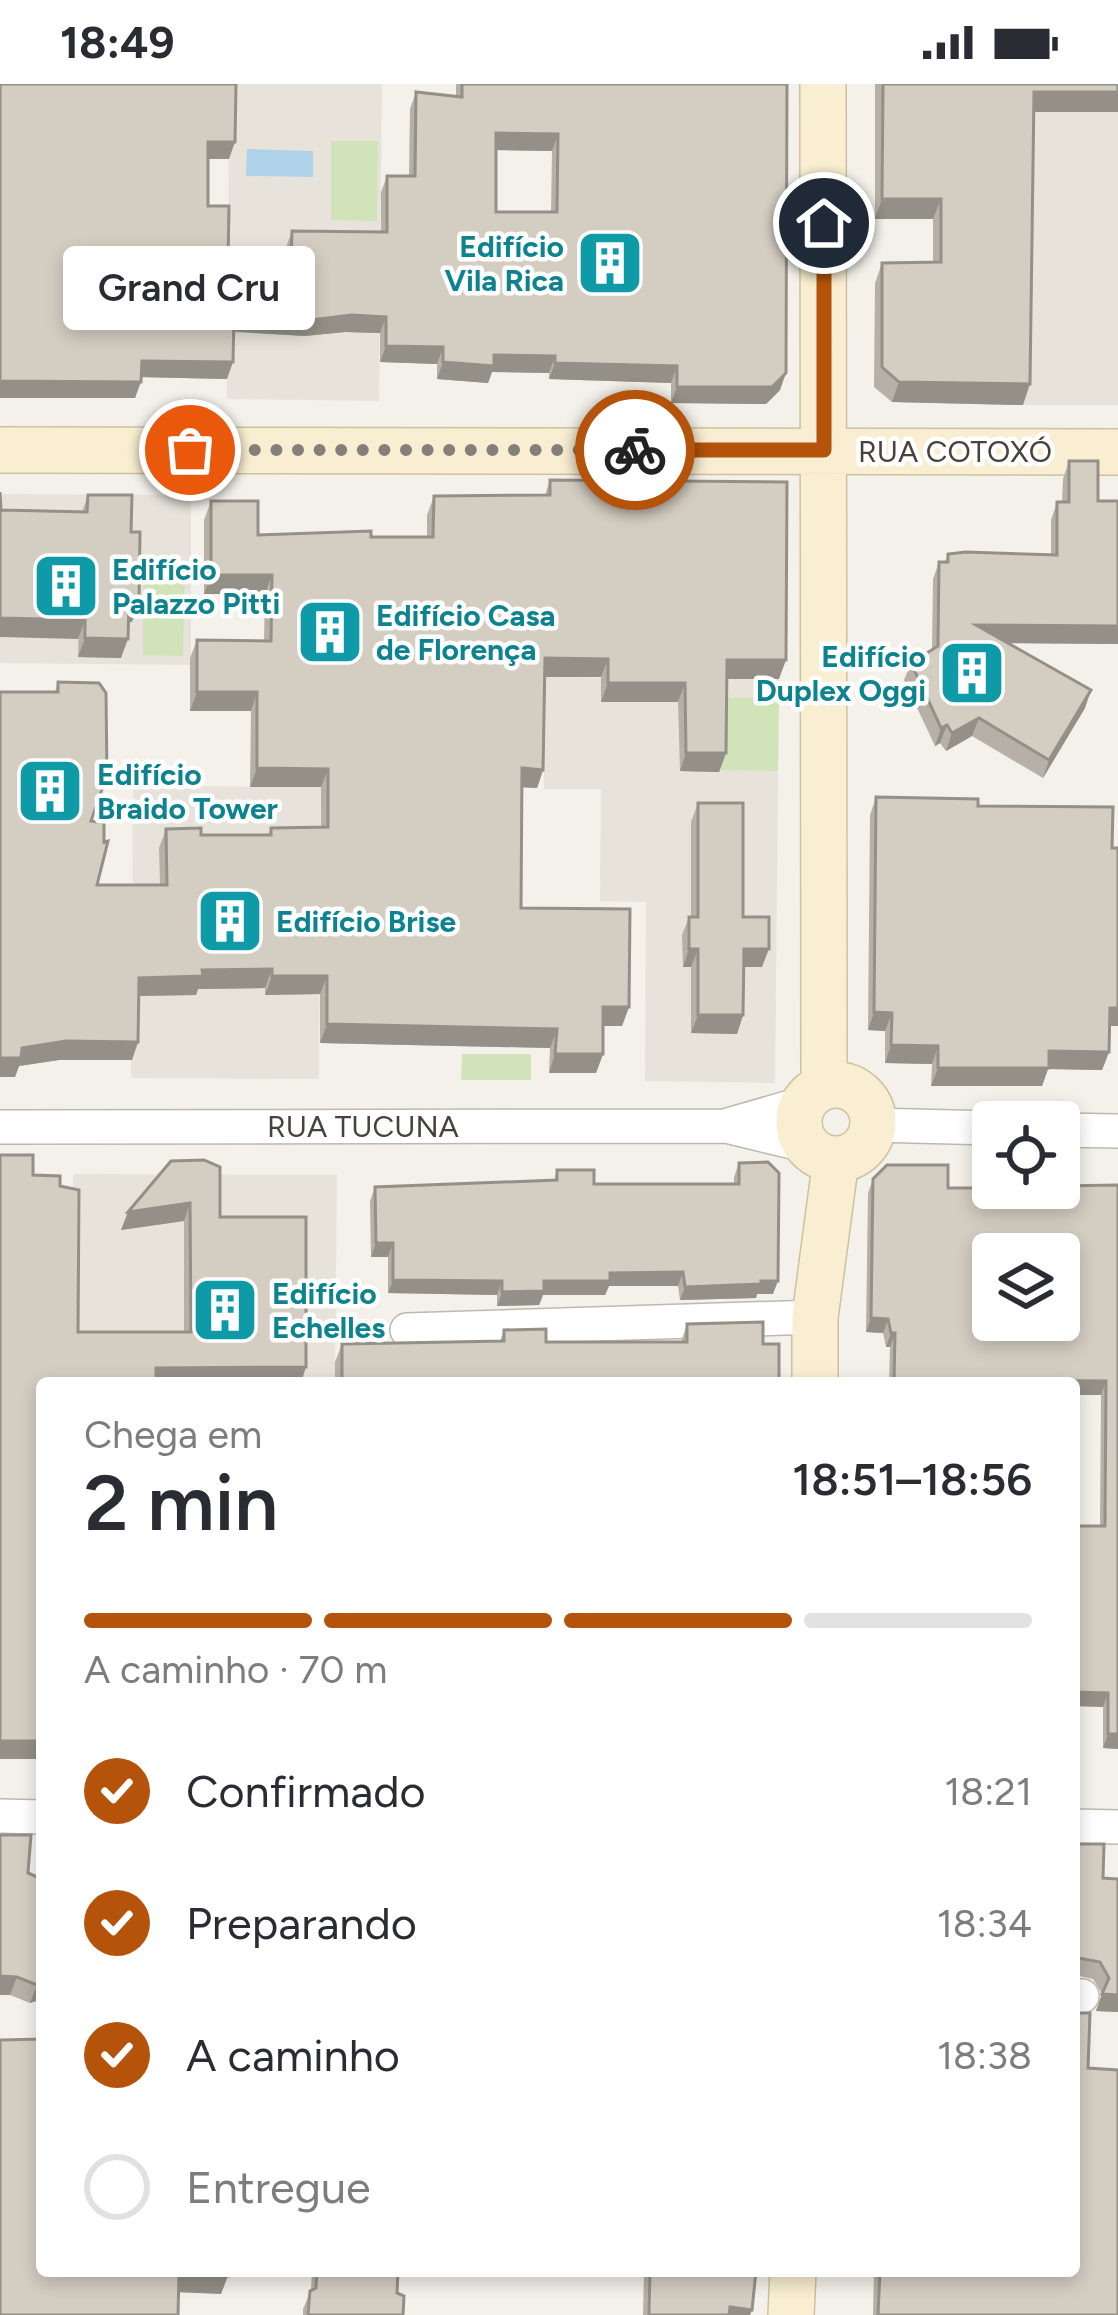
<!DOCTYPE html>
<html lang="pt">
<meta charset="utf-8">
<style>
:root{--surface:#fff;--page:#f7f7f7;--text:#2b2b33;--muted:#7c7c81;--line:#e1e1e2;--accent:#b45309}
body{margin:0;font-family:Figtree,sans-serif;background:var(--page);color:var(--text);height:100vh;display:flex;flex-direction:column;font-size:45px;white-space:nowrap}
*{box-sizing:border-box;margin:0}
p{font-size:39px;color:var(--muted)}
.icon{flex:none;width:66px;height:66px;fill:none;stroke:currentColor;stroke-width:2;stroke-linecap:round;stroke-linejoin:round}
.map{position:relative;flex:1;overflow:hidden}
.panel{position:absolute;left:36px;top:1293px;width:1044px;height:900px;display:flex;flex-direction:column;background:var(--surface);border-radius:12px;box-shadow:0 6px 18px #0003}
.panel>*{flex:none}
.controls{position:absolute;left:972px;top:1017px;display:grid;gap:24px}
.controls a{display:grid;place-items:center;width:108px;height:108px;border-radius:12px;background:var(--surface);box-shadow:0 6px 18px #0003;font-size:60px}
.pin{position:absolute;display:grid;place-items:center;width:102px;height:102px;color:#fff;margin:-51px;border:6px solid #fff;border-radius:50%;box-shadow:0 3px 12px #0007}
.courier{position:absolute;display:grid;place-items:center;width:120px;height:120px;margin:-60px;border:9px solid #b45309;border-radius:50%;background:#fff;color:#222;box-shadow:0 3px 15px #0007}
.bubble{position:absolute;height:84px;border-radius:12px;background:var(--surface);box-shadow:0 6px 18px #0003;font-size:39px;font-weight:600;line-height:84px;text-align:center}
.overview em{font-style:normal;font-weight:600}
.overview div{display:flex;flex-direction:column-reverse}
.overview{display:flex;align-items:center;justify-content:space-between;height:204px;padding:0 48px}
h1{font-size:78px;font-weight:600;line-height:90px}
.bar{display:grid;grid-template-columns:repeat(4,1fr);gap:18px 12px;align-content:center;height:144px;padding:0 48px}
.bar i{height:15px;border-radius:9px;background:var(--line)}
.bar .on{background:var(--accent)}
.bar p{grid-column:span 4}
ol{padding:0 48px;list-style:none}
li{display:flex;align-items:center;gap:36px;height:132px}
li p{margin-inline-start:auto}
li .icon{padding:12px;border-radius:50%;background:var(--accent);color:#fff;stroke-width:4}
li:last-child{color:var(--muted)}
li i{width:66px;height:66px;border:6px solid var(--line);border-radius:50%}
.status{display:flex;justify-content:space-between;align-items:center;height:84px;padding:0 60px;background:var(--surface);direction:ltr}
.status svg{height:33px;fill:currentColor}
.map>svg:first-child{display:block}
.residential{fill:#e7e3da}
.green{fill:#d1e3b9}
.water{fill:#b0d2e9}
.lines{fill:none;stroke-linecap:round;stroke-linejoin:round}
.street-casing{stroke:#beb9af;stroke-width:36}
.secondary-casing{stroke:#cec1a1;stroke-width:48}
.street{stroke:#fff;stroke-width:33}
.secondary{stroke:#f9eed1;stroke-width:45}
.wall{fill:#b6b0a7;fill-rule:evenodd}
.shaded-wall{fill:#949088}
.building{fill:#d4cdc2;stroke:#949088;stroke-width:3;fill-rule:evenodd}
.done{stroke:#847f78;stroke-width:12;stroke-dasharray:0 21.6}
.route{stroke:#b45309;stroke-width:15}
.labels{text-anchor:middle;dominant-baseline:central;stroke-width:9;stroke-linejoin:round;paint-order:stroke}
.culture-label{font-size:30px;font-weight:bold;fill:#0d838f;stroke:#fff;text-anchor:start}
.street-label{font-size:30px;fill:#47423a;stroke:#fff}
</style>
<div class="status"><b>18:49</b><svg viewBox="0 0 49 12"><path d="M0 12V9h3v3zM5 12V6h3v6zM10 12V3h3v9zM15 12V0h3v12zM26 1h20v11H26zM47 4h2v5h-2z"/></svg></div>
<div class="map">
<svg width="1118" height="2231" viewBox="0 0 1118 2231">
<rect width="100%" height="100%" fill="#f4f1eb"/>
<!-- residential -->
<path class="residential" d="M179 0H382L379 317 227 315 229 24Z
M1118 0V321H1023L1026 29Z
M0 410 191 411V581L0 579Z
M544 593 779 595 775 999 645 997 646 818 600 817 601 705H544Z
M133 702 321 703 319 995 131 994Z
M73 1090 337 1091 335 1299H149L72 1266Z"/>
<!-- green -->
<path class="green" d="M331 57H378L377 137 331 136Z
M143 487H185L183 572 143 571Z
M720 614H779L778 687 719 686Z
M462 970H531V996H461Z"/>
<!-- water -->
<path class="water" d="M247 65 313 67V93L246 92Z"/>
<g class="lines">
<!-- street casing -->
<g class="street-casing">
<path id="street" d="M728 1041 804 1019
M873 1041 993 1044
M0 1043 726 1042 809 1062
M1059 1046 1118 1047
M407 1246 815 1233
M0 1732 42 1733
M1074 1742 1118 1743
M1074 1912H1082"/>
</g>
<!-- secondary casing -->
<g class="secondary-casing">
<path id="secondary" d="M823 0 824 1003
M0 366 1118 368
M799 1038a37 37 0 1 1 74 0a37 37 0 1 1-74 0Z
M815 1299V1233L836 1075
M791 2231 793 2187"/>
</g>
<!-- street -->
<use href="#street" class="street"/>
<!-- secondary -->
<use href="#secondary" class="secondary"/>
</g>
<!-- wall -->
<path class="wall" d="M0 0 229 75H208V122L228 176 285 177 286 163 292 147 381 148V108L387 92H409L410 25 416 8 456 12V0H787L780 306 766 320 671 319V299L549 295V289L492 288 488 299 437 295V280L380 278V249L345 248 305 252 233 248 227 295 141 293 135 314H0ZM496 66 552 67 551 128H496Z
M875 0H1118L1033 28 1023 321 892 318 874 303 875 199 882 179 933 178V135H875Z
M1069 377 1098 417H1118V560L1008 559 1085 624 1043 694 972 652 946 667 940 659 935 662 904 596 911 579 932 566 933 495 939 478H945L948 470 1051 471V436L1057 418H1062L1063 395Z
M550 396 779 595H727L726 669 719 688 680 687 678 618H601V593H544L543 686 537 704 522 703 521 824 629 923 622 942H603V970L596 989H549L550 964 320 959V910L265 911V904L198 905 196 911 139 912 138 958 132 976H59L19 982 15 993 55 608 58 598 91 737 97 801H160L159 764 166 745 201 751H268L271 744H321V703H250L251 627H190V574L197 556 264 557 265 510H204V436L211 417 258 451 427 453V431L434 412 545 411Z
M88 411 132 538H128L121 574 78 573 82 428Z
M876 713 978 722 1112 764H1118V942H1109V968L1102 986 1048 985 1042 1002H931L932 980 885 979V947L868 946 870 731Z
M698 719 762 883H743V931L737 950 691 949V883H683L682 851 689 833H691V738Z
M0 1071 33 1091 78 1248H184V1137L121 1146 128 1128 171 1077 220 1133 306 1283 42 1299V1675H0Z
M739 1079 773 1210H757L756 1214 680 1216 678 1202H609L605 1211H543L539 1221 497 1222V1211L388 1209V1173H371L370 1117 375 1103 554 1096 557 1086 594 1100H734V1093Z
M873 1095 948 1104 1118 1101V1665L1103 1664V1623L1074 1622V1442H1100L1101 1311H1074V1299H889L890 1263H886L883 1249 866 1248 868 1109Z
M687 1240 763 1260 779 1299H335V1278L342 1260 500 1257 504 1246 546 1258H681Z
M1074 1760 1103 1794 1118 1928 1096 1927 1102 1910 1093 1895 1074 1891Z
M28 1789 42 1795V1915L30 1919 10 1911Z
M1088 1984 1118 2231H873L874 2187H1074Z
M312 2187H398L397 2209 403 2231H303V2225L311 2206Z
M644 2187H756L750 2231H643Z"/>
<!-- shaded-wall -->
<path class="shaded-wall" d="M1034 8H1118V28H1026Z
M496 49 558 50 552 67 490 66Z
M208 58H235L229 75H202Z
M882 115H941L933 135H875Z
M234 231H351L386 233 380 249 345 248 305 252 228 247Z
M386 262 443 263 437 280 380 278Z
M494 271 555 272 549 289 492 288 488 299 437 295 443 278Z
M142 277 233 278 227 295 136 293Z
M555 279 677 282 671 299 549 295Z
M786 289 780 306 766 320 671 319 677 303Z
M0 297 141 298 135 314H0Z
M899 298 1030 300 1023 321 892 318Z
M211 491H272L265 510H204Z
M129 519 139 520 132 538H122Z
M0 534 85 536 78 555 0 553Z
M976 541 1118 542V560L969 559Z
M85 554 128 555 121 574 78 573Z
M545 574 608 575 601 593H538Z
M727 576H786L779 595H720Z
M608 599H685L678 618H601Z
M1091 606 1085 624 1043 694 1049 676Z
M197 608H257L251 627H190Z
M979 634 972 652 946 667 952 649Z
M947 641 940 659 935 662 941 644Z
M686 669H726L719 688 680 687Z
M257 684 328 685 321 703H250Z
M522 684 543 686 537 704 515 703Z
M689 865H698L691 883H683Z
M744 865H769L762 883H737Z
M272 885 265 904 198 905 196 911 132 912 139 894 202 886Z
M272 892H327L320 910 265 911Z
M603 923H629L622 942H596Z
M1110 924H1118V942H1103Z
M874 928 892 929 885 947 868 946Z
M698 931H743L737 950 691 949Z
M327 940 557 945 550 964 320 959Z
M66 957 138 958 132 976H59L19 982 15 993H0V974L22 964Z
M891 961 938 962 932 980 885 979Z
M1049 967 1109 968 1102 986 1048 985 1042 1002H931L938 984Z
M555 970H603L596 989H549Z
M190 1119 184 1137 121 1146 128 1128Z
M376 1159H393L388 1173H371Z
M683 1188 678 1202H609L605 1211H543L539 1221 497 1222 502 1208 544 1197 610 1189Z
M393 1196 502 1197 497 1211 388 1209Z
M761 1197H778L773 1210H757L756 1214 680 1216 685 1203Z
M871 1234 888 1235 883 1249 866 1248Z
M891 1249H895L890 1263H886Z
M306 1283 301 1299H150L156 1284Z
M989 1296 1106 1297 1101 1311H1074V1299H988Z
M1074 1608 1108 1609 1103 1623 1074 1622Z
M1108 1650H1118V1665L1103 1664Z
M0 1657H42V1675H0Z
M0 1892 17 1893 10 1911H0Z
M42 1899V1915L30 1919 37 1901Z
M1102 1910 1118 1911V1928L1096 1927Z
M179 2190 228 2192 221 2210 173 2208Z
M730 2223 752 2226 750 2231H727Z"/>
<!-- building -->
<path class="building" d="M0 0H236L235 58H208V122H229L228 176 291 177 292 147 387 148V92H415L416 8 462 13V0H787L786 289 772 303H677V282L555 279V272L494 271V282L443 278V263L386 262V233L351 231 311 236 234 231 233 278 142 277 141 298 0 297ZM496 49 558 50 557 128H496Z
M883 0H1118V8H1034L1030 300 899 298 882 283V179L941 178V115H882Z
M1069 377H1098V417H1118V542L976 541 1091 606 1049 676 979 634 952 649 947 641 941 644 911 579 938 562 939 478H948V470L966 468 1057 471V418H1069Z
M550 396 787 398 786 576H727L726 669H686L685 599H608V575L545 574 543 686 522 684 521 824 630 825 629 923H603V970H555L557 945 327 940V892H272V885L202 886 203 892 139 894 138 958 66 957 22 964 21 974H0V608H58V598L99 599 106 609 107 691 91 737 104 739V758L108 757 97 801H167L166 745 201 744V751H271V744L328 743V685L257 684V608H197V556L271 557 272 491H211V417H258V451L371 447V453H433L434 412 550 411Z
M0 408 1 426 87 428 88 411H132L131 448H140L139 520 129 519 128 555 85 554V536L0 534Z
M876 713 978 715V722L1113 723 1112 764H1118V924H1110L1109 968 1049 967V984H938V962L891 961 892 929 874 928Z
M698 719H743V833H769V865H744L743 931H698V865H689V833H698Z
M0 1071H33V1091L60 1092V1102L79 1106 78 1248H191L190 1119 128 1128 171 1077 204 1076 220 1083V1133H306V1283L156 1284V1299H42V1657H0Z
M768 1078 779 1089 778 1197H761V1200L685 1203 683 1188 610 1189V1197H544V1207L502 1208V1197L393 1196V1159H376L375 1103 557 1096V1086H594V1100H739V1079Z
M887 1081H948V1104H1059V1102L1118 1101V1650H1108V1609L1074 1608V1442H1105L1106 1297 989 1296 990 1299H894L895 1249H891L888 1235 871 1234 873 1095ZM993 1170H1059V1236H993Z
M763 1238V1260H779V1299H342V1260L504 1257V1246L546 1245V1258H687V1240Z
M0 1751H31L28 1789 42 1795V1899L37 1901 17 1893 0 1892Z
M1074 1760H1104L1103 1794 1118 1795V1911L1102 1910 1109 1894 1100 1878 1079 1874 1074 1877Z
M1074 1929H1090L1088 1984 1118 1986V2231H878L880 2187H1074Z
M42 1955V2187H228V2192L179 2190 178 2231H0V1956Z
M317 2187H398L397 2209 404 2212 403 2231H308L310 2207 316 2204Z
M650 2187H756L752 2226 730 2223 729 2231H649Z"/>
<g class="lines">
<!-- done -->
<path class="done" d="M190 366H635"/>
<!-- route -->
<path class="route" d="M635 366H824V139"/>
</g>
<!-- icons -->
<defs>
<g id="building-square" transform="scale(3.45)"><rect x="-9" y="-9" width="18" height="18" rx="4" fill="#0f9aa8" stroke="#fff"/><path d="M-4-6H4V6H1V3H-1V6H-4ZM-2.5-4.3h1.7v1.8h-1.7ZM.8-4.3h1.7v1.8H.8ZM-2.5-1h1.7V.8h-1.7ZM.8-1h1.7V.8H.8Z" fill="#fff"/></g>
</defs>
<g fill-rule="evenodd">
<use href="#building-square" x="610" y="179"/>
<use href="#building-square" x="66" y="502"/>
<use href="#building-square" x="330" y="548"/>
<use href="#building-square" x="972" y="589"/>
<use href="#building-square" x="50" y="707"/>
<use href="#building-square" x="230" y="837"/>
<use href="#building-square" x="225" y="1226"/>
</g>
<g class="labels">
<!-- culture labels -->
<g class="culture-label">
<text x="564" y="162" text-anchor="end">Edifício<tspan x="564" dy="34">Vila Rica</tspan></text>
<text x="112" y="485">Edifício<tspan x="112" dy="34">Palazzo Pitti</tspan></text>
<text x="376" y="531">Edifício Casa<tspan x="376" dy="34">de Florença</tspan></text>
<text x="926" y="572" text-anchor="end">Edifício<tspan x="926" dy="34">Duplex Oggi</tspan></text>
<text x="97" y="690">Edifício<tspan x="97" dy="34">Braido Tower</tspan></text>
<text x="276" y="837">Edifício Brise</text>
<text x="272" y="1209">Edifício<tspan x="272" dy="34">Echelles</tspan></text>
</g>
<!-- street labels -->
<g class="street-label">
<text x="955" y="367">RUA COTOXÓ</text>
<text x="363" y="1042">RUA TUCUNA</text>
</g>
</g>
</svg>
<div class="controls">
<a><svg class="icon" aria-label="locate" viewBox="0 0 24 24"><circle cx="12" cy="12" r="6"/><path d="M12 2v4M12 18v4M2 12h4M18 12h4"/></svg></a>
<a><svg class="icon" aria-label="layers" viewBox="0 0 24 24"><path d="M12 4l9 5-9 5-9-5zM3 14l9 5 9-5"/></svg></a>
</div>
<div class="pin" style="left:190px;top:366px;background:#ea580c"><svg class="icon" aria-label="bag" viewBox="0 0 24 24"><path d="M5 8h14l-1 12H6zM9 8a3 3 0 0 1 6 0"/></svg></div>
<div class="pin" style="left:824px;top:139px;background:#1f2937"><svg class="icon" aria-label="home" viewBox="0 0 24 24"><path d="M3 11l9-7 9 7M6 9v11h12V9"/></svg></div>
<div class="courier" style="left:635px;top:366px"><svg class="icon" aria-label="bike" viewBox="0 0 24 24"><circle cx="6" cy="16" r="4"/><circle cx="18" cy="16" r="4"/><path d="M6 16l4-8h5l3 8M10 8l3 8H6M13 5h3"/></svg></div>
<div class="bubble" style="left:63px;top:162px;width:252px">Grand Cru</div>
<section class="panel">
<div class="overview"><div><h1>2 min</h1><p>Chega em</p></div><em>18:51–18:56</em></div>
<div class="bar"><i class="on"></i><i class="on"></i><i class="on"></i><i></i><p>A caminho · 70 m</p></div>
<ol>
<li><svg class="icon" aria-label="check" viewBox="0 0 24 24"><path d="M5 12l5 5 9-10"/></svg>Confirmado<p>18:21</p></li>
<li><svg class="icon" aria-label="check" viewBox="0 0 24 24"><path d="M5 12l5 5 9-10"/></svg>Preparando<p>18:34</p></li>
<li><svg class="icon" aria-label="check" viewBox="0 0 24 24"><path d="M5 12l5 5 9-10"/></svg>A caminho<p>18:38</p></li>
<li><i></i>Entregue</li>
</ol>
</section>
</div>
